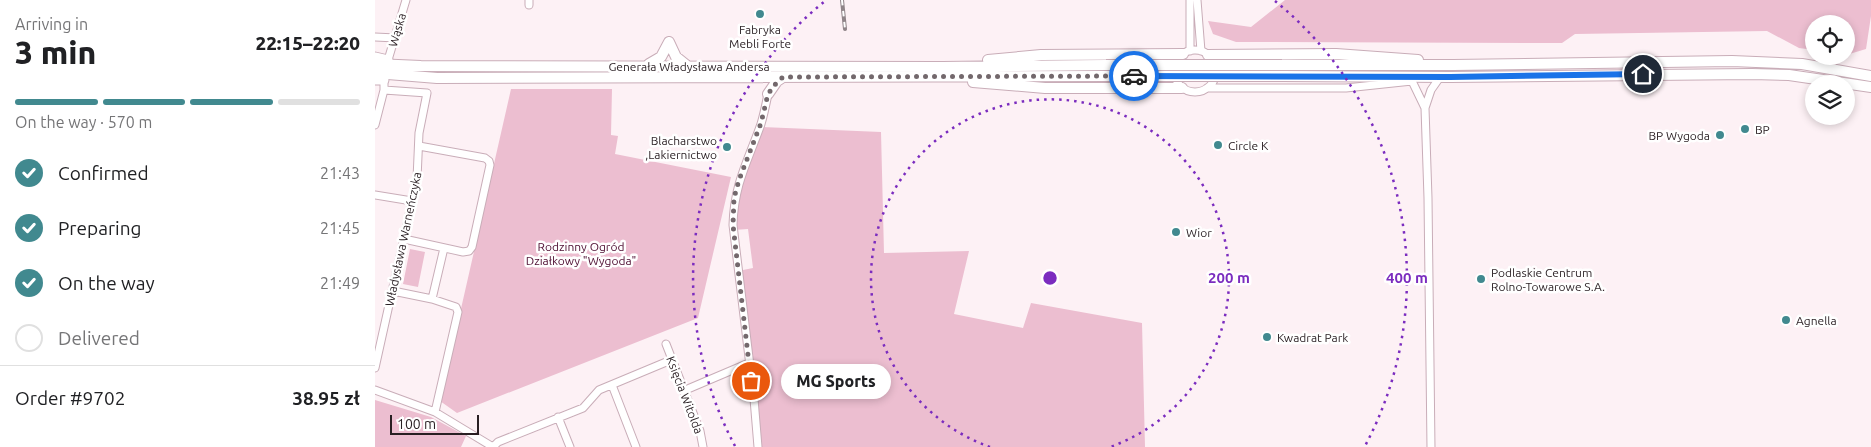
<!DOCTYPE html>
<meta charset="utf-8">
<style>
:root{--surface:#fff;--page:#f6f6f6;--text:#202124;--muted:#757577;--line:#e0e0e0;--accent:#41898f}
body{margin:0;font-family:Ubuntu,sans-serif;background:var(--page);color:var(--text);height:100vh;display:flex;flex-direction:column;font-size:19px;white-space:nowrap}
*{box-sizing:border-box;margin:0}
p{font-size:16px;color:var(--muted)}
.icon{flex:none;width:28px;height:28px;fill:none;stroke:currentColor;stroke-width:2;stroke-linecap:round;stroke-linejoin:round}
.map{position:relative;flex:1;overflow:hidden}
.details{display:flex;flex-direction:column;background:var(--surface);width:375px}
.details>*{flex:none}
.fabs{position:absolute;left:1430px;top:15px;display:grid;gap:10px}
.fabs a{display:grid;place-items:center;width:50px;height:50px;border-radius:50%;background:var(--surface);box-shadow:0 2px 8px #0003;font-size:25px}
.scale{position:absolute;left:15px;bottom:12px;width:89px;box-sizing:border-box;padding-left:5px;border:2px solid #291f23;border-top:0;font-size:14px;line-height:18px;white-space:nowrap;color:#291f23;-webkit-text-stroke:4px #fff;paint-order:stroke}
.pin{position:absolute;display:grid;place-items:center;width:42px;height:42px;color:#fff;margin:-21px;border:2px solid #fff;border-radius:50%;box-shadow:0 1px 5px #0007}
.courier{position:absolute;display:grid;place-items:center;width:50px;height:50px;margin:-25px;border:4px solid #1a73e8;border-radius:50%;background:#fff;color:#222;box-shadow:0 1px 6px #0007}
.bubble{position:absolute;height:35px;border-radius:18px;background:var(--surface);box-shadow:0 2px 8px #0003;font-size:16px;font-weight:800;line-height:35px;text-align:center}
.headline em{font-style:normal;font-weight:800}
.headline div{display:flex;flex-direction:column-reverse}
.headline{display:flex;align-items:center;justify-content:space-between;height:85px;padding:0 15px}
h1{font-size:32px;font-weight:800;line-height:38px}
.bar{display:grid;grid-template-columns:repeat(4,1fr);gap:8px 5px;align-content:center;height:60px;padding:0 15px}
.bar i{height:6px;border-radius:4px;background:var(--line)}
.bar .active{background:var(--accent)}
.bar p{grid-column:span 4}
.line{display:flex;align-items:center;gap:12px;padding:0 15px;border-top:1px solid var(--line)}
.line div{flex:1}
ol{padding:0 15px;list-style:none}
li{display:flex;align-items:center;gap:15px;height:55px}
li p{margin-inline-start:auto}
li .icon{padding:5px;border-radius:50%;background:var(--accent);color:#fff;stroke-width:4}
li:last-child{color:var(--muted)}
li i{width:28px;height:28px;border:2px solid var(--line);border-radius:50%}
main{display:flex;flex:1;min-height:0}
.map>svg:first-child{display:block}
.green{fill:#ecbed0}
.lines{fill:none;stroke-linecap:round;stroke-linejoin:round}
.minor-casing{stroke:#c9adb8;stroke-width:9}
.major-casing{stroke:#c9adb8;stroke-width:11}
.highway-casing{stroke:#c9adb8;stroke-width:12}
.minor{stroke:#fff;stroke-width:7}
.major{stroke:#fff;stroke-width:9}
.highway{stroke:#fff;stroke-width:10}
.rail-casing{stroke:#8f8488;stroke-width:4}
.rail{stroke:#fff;stroke-width:2;stroke-dasharray:5.5;stroke-linecap:butt}
.highway-bridge-casing{stroke:#c9adb8;stroke-width:12;stroke-linecap:butt}
.highway-bridge{stroke:#fff;stroke-width:10}
.done{stroke:#73686c;stroke-width:5;stroke-dasharray:0 9}
.route{stroke:#1a73e8;stroke-width:6}
.ring{fill:none;stroke:#7b2cbf;stroke-width:2.5;stroke-dasharray:2.5 5}
.poi-dot{fill:#41898f;stroke:#fff;stroke-width:2}
.labels{text-anchor:middle;dominant-baseline:central;stroke-width:5;stroke-linejoin:round;paint-order:stroke}
.poi-label{font-size:12px;fill:#291f23;stroke:#fff;text-anchor:start}
.street-label{font-size:12px;fill:#291f23;stroke:#fff}
.park-label{font-size:12px;fill:#4c0c30;stroke:#fff}
.centre{fill:#7b2cbf;stroke:#fff;stroke-width:2.5}
.ring-label{font-size:15px;text-anchor:middle;font-weight:bold;fill:#7b2cbf;stroke:#fff;stroke-width:5;stroke-linejoin:round;paint-order:stroke}
</style>
<main>
<section class="details">
<div class="headline"><div><h1>3 min</h1><p>Arriving in</p></div><em>22:15–22:20</em></div>
<div class="bar"><i class="active"></i><i class="active"></i><i class="active"></i><i></i><p>On the way · 570 m</p></div>
<ol>
<li><svg class="icon" aria-label="check" viewBox="0 0 24 24"><path d="M5 12l5 5 9-10"/></svg>Confirmed<p>21:43</p></li>
<li><svg class="icon" aria-label="check" viewBox="0 0 24 24"><path d="M5 12l5 5 9-10"/></svg>Preparing<p>21:45</p></li>
<li><svg class="icon" aria-label="check" viewBox="0 0 24 24"><path d="M5 12l5 5 9-10"/></svg>On the way<p>21:49</p></li>
<li><i></i>Delivered</li>
</ol>
<div class="line" style="height:65px"><div>Order #9702</div><b>38.95 zł</b></div>
</section>
<div class="map">
<svg width="1496" height="447" viewBox="0 0 1496 447">
<rect width="100%" height="100%" fill="#fdf1f5"/>
<!-- green -->
<path class="green" d="M910 0H1496V16L1491 49 1471 55V24H1439V50L1424 48 1392 31 1200 34 1187 43 861 42 838 34 833 21 876 27Z
M136 89H237L236 135 243 136 240 154 356 177 323 318 82 413 65 401Z
M384 127 506 132 509 253 594 251 579 314 648 328 656 303 767 323 770 447H383L363 271 378 268 373 229 359 230 358 211Z
M35 249 50 252 43 287 28 284Z
M0 400 56 417 91 436 86 447H0Z"/>
<g class="lines">
<!-- minor casing -->
<g class="minor-casing">
<path id="minor" d="M154 0V5
M822 0 826 51
M0 37 21 38
M799 71a21 21 0 1 1 42 0a21 21 0 1 1-42 0Z
M815 51V0
M13 60 31 0
M832 88H971L1037 81 1050 108
M0 125 9 90V80
M0 195 37 201
M29 239 88 252 94 251 97 247 115 165 114 161 110 158 44 146
M18 291 57 299 81 307 83 312 60 412
M57 299 69 248
M291 344 325 431 328 447
M0 368 42 179 44 133 52 93 9 90
M237 385 261 447
M0 390 60 412 118 447 123 442 208 408 224 390 296 360
M308 391 374 363
M183 417 195 447
M383 447 379 399 358 225C359 184 373 161 386 124 389 114 391 104 393 94
M1056 447 1053 198 1050 108 1056 90 1063 80"/>
</g>
<!-- major casing -->
<g class="major-casing">
<path id="major" d="M0 57 13 60
M0 80H9"/>
</g>
<!-- highway casing -->
<g class="highway-casing">
<path id="highway" d="M294 42 301 57 311 65
M833 55 961 54 1043 60
M613 60 666 55 808 54
M0 64 46 66 568 67 731 65
M274 64 286 57 294 42
M907 65H1078L1357 61 1427 64 1496 76
M0 73 62 78 732 76
M907 76 1075 77 1377 74 1414 75 1496 87
M598 82 670 88H807
M393 94 402 81 408 77"/>
</g>
<!-- minor -->
<use href="#minor" class="minor"/>
<!-- major -->
<use href="#major" class="major"/>
<!-- highway -->
<use href="#highway" class="highway"/>
<!-- rail casing -->
<g class="rail-casing">
<path id="rail" d="M467 0 470 29"/>
</g>
<!-- rail -->
<use href="#rail" class="rail"/>
<!-- highway-bridge casing -->
<g class="highway-bridge-casing">
<path id="highway-bridge" d="M731 65H907
M732 76H907"/>
</g>
<!-- highway-bridge -->
<use href="#highway-bridge" class="highway-bridge"/>
</g>
<g class="lines">
<!-- done -->
<path class="done" d="M376 381 358 225 359 198 364 180 386 123 393 94 402 82 408 77 759 76"/>
<!-- route -->
<path class="route" d="M759 76 1075 77 1268 74"/>
</g>
<!-- distance rings -->
<g class="ring">
<path d="M615 447A179 179 0 1 1 735 447"/>
<path d="M360 446A357 357 0 0 1 450 1M900 1A357 357 0 0 1 990 446"/>
</g>
<!-- markers -->
<g class="poi-dot">
<circle cx="385" cy="14" r="5"/>
<circle cx="1370" cy="129" r="5"/>
<circle cx="1345" cy="135" r="5"/>
<circle cx="843" cy="145" r="5"/>
<circle cx="352" cy="147" r="5"/>
<circle cx="801" cy="232" r="5"/>
<circle cx="1106" cy="279" r="5"/>
<circle cx="1411" cy="320" r="5"/>
<circle cx="892" cy="337" r="5"/>
</g>
<g class="labels">
<!-- poi labels -->
<g class="poi-label">
<text x="385" y="29" text-anchor="middle">Fabryka<tspan x="385" dy="14">Mebli Forte</tspan></text>
<text x="1380" y="129">BP</text>
<text x="1335" y="135" text-anchor="end">BP Wygoda</text>
<text x="342" y="140" text-anchor="end">Blacharstwo<tspan x="342" dy="14">,Lakiernictwo</tspan></text>
<text x="853" y="145">Circle K</text>
<text x="811" y="232">Wior</text>
<text x="1116" y="272">Podlaskie Centrum<tspan x="1116" dy="14">Rolno-Towarowe S.A.</tspan></text>
<text x="1421" y="320">Agnella</text>
<text x="902" y="337">Kwadrat Park</text>
</g>
<!-- street labels -->
<g class="street-label">
<text transform="translate(22 30) rotate(-74)">Wąska</text>
<text x="314" y="66">Generała Władysława Andersa</text>
<text transform="translate(28 239) rotate(-78)">Władysława Warneńczyka</text>
<text transform="translate(310 395) rotate(69)">Księcia Witolda</text>
</g>
<!-- park labels -->
<g class="park-label">
<text x="206" y="246">Rodzinny Ogród<tspan x="206" dy="14">Działkowy "Wygoda"</tspan></text>
</g>
</g>
<circle cx="675" cy="278" r="8" class="centre"/>
<g class="ring-label">
<text x="854" y="283">200 m</text>
<text x="1032" y="283">400 m</text>
</g>
</svg>
<div class="fabs">
<a><svg class="icon" aria-label="locate" viewBox="0 0 24 24"><circle cx="12" cy="12" r="6"/><path d="M12 2v4M12 18v4M2 12h4M18 12h4"/></svg></a>
<a><svg class="icon" aria-label="layers" viewBox="0 0 24 24"><path d="M12 4l9 5-9 5-9-5zM3 14l9 5 9-5"/></svg></a>
</div>
<div class="scale">100 m</div>
<div class="pin" style="left:376px;top:381px;background:#ea580c"><svg class="icon" aria-label="bag" viewBox="0 0 24 24"><path d="M5 8h14l-1 12H6zM9 8a3 3 0 0 1 6 0"/></svg></div>
<div class="pin" style="left:1268px;top:74px;background:#1f2937"><svg class="icon" aria-label="home" viewBox="0 0 24 24"><path d="M3 11l9-7 9 7M6 9v11h12V9"/></svg></div>
<div class="courier" style="left:759px;top:76px"><svg class="icon" aria-label="car" viewBox="0 0 24 24"><path d="M5 17H2v-5l4-1 3-4h7l3 4 3 1v5h-3M9 17h6M6 11h13"/><circle cx="7" cy="17" r="2"/><circle cx="17" cy="17" r="2"/></svg></div>
<div class="bubble" style="left:406px;top:364px;width:110px">MG Sports</div>
</div>
</main>
